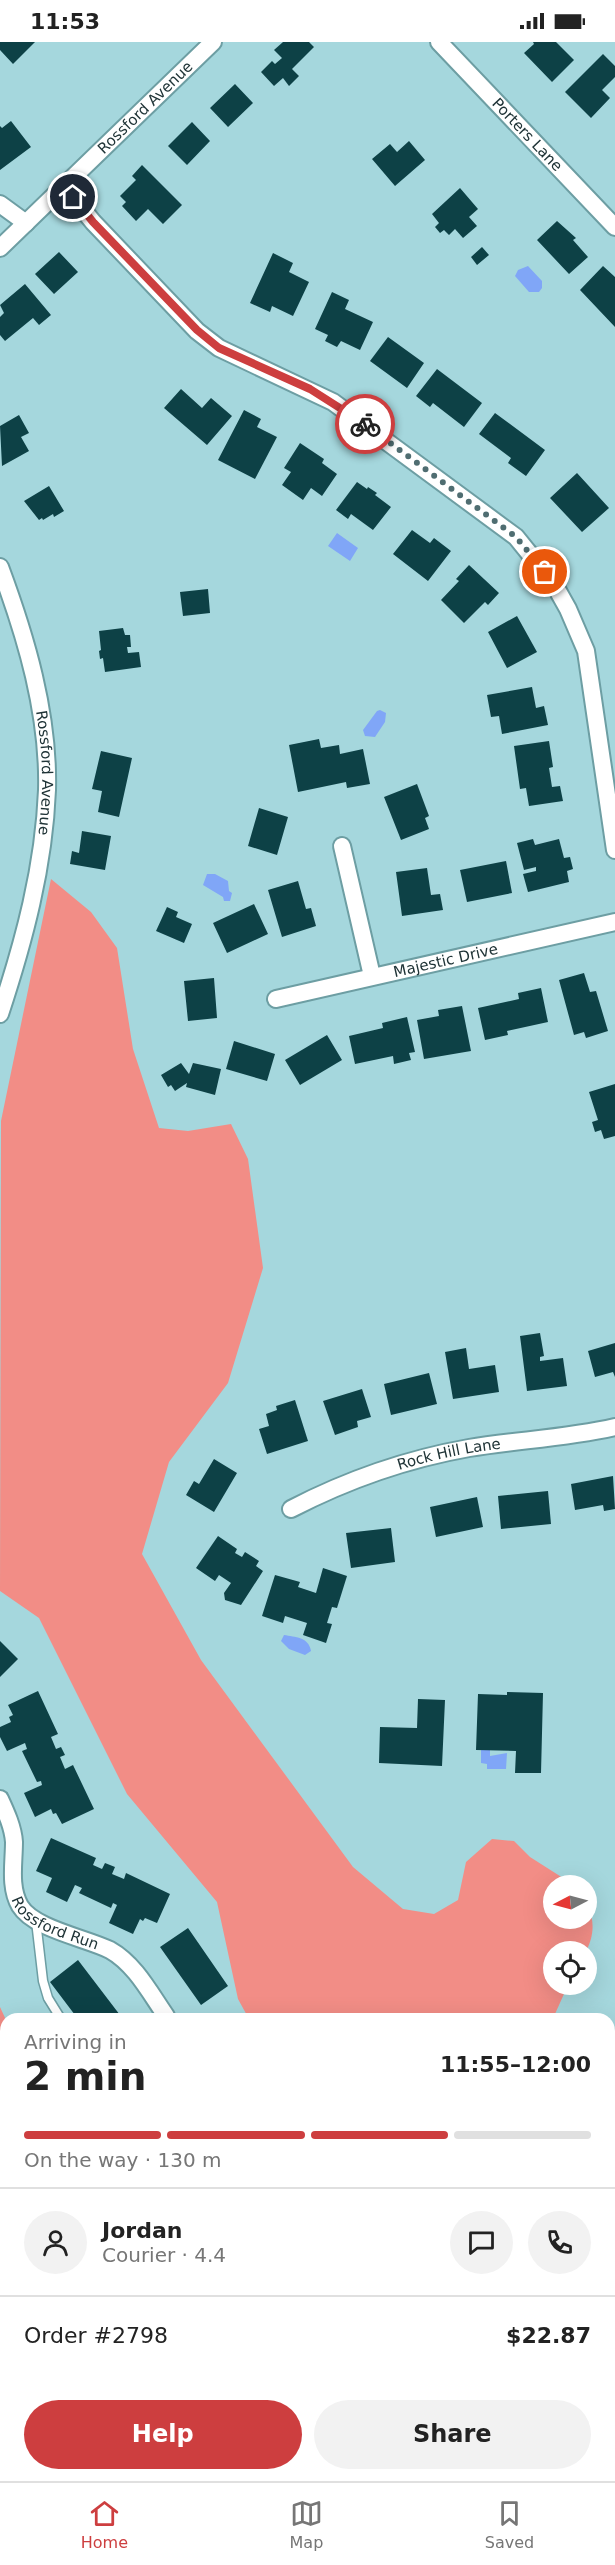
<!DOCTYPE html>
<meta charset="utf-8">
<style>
:root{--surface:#fff;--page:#f2f2f2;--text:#222;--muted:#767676;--line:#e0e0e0;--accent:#cd3e3f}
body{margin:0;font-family:"DejaVu Sans",sans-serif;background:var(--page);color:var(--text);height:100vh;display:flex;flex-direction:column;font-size:22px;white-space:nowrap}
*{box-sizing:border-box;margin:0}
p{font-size:20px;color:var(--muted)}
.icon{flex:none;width:33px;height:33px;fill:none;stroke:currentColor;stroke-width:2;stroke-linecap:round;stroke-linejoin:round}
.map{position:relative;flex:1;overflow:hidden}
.side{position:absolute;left:0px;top:1971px;width:615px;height:468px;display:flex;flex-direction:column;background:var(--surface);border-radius:18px 18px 0 0;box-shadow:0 6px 24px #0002}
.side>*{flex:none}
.needle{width:39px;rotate:264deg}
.buttons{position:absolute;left:543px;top:1833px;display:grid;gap:12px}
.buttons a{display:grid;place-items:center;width:54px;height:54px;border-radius:50%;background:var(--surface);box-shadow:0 6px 24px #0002;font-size:30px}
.pin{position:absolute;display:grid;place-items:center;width:51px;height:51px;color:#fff;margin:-26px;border:3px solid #fff;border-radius:50%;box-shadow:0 2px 6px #0007}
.courier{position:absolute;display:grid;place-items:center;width:60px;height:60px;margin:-30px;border:4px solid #cd3e3f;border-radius:50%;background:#fff;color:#222;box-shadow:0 2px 8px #0007}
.headline em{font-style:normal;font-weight:700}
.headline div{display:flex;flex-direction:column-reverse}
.headline{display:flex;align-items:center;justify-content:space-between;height:102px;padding:0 24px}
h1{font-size:39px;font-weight:700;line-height:45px}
.bar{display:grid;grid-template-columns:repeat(4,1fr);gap:9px 6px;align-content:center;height:72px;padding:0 24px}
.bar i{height:8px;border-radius:4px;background:var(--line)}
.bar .on{background:var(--accent)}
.bar p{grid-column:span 4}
.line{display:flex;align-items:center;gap:15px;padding:0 24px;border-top:2px solid var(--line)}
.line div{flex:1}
.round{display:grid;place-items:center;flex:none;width:63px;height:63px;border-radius:32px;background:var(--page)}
.button{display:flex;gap:12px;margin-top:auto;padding:12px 24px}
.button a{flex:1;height:69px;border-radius:36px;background:var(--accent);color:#fff;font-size:24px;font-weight:700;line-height:69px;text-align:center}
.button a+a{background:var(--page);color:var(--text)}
.status{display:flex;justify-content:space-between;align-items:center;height:42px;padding:0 30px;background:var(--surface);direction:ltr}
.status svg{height:16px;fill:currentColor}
.tabs{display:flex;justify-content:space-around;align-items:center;height:84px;border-top:2px solid var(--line);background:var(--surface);font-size:16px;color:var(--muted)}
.tabs a{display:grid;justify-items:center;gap:3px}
.tabs .on{color:var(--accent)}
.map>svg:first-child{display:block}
.green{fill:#f28d86}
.water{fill:#80a6f7}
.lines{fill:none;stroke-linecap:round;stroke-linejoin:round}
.stream{stroke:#80a6f7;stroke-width:6}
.building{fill:#0d4146}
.lane-casing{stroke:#6d9ea3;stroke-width:11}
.street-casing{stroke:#6d9ea3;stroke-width:20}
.secondary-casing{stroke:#6d9ea3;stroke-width:27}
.path{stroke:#739a9f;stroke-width:4;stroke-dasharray:1.5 4.5;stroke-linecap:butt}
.lane{stroke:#fff;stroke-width:8}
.street{stroke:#fff;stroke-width:16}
.secondary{stroke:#fff;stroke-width:24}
.done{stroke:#4f6d71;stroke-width:6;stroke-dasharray:0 10.8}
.route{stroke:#cd3e3f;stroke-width:8}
.labels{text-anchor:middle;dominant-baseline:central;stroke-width:6;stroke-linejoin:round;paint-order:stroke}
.street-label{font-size:15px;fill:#203437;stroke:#b2e5ea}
</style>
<div class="status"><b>11:53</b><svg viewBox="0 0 49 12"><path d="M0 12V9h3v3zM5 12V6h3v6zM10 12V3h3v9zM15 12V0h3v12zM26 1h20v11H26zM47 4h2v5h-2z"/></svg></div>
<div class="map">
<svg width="615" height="2439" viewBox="0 0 615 2439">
<rect width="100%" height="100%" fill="#a5d7dd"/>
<!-- green -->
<path class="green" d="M51 837 91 870 117 906 133 1007 159 1086 188 1089 231 1082 248 1117 263 1226 228 1341 169 1420 142 1512 201 1618 353 1825 403 1867 434 1872 458 1858 466 1820 492 1797 514 1799 530 1815 563 1836 569 1843 554 1844V1876H586L587 1865C596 1878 593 1897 586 1909L554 1910V1942L568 1943 555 1972V1977H249L238 1957 217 1860 127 1752 39 1576 0 1549 1 1079Z
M0 1965 6 1978V2158L0 2147Z
M609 2096 615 2106V2439H611L609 2418Z"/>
<!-- water -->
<path class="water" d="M528 224 542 239V246L539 250H529L515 234 518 228Z
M337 491 358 506 350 519 328 504Z
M380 668 386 671 385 680 375 695 365 694 363 688 377 669Z
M207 832H215L228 839 229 849 232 851 230 859H224L223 855 203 843Z
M284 1593C295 1595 309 1595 311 1609L305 1613 289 1607 281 1599Z
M481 1708H490V1714L507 1711 506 1727H487V1722L481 1721Z"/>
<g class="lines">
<!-- stream -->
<path class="stream" d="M0 2060 6 2069"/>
</g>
<!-- building -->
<path class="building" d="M0 0H35L13 22 0 8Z
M283 0H309L314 5 292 27 299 34 289 44 283 36 274 44 261 30 272 19 275 22 282 16 274 8Z
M533 0H556L574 18 552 40 524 11 534 2Z
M603 12 615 24V35L602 48 610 56 591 76 565 50Z
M235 42 253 61 228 85 210 66Z
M11 79 31 105 0 128V84L2 86Z
M192 80 210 99 187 123 168 104Z
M409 99 425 118 395 144 372 117 390 102 397 110Z
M142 123 182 163 163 182 148 167 136 179 122 164 126 160 120 154 136 138 132 134Z
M460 146 478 167 469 175 477 184 463 196 455 187 449 193 444 188 440 191 435 185 439 181 432 172Z
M557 179 576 196 573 198 588 215 569 232 537 198Z
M482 205 489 213 477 223 471 215Z
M59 210 78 230 54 252 35 232Z
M273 211 293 221 289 230 309 240 293 274 272 264 270 270 250 261Z
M603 224 615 235V285L580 248Z
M25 242 51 273 39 283 33 276 5 299 0 293V275L4 271 0 263Z
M332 250 349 258 345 267 373 280 360 308 341 299 337 305 325 299 328 293 315 287Z
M388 295 424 321 407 346 370 319Z
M437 327 482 361 464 385 433 361 430 365 416 354Z
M181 347 202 366 211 356 232 374 207 403 164 366Z
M244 368 261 377 257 385 277 395 255 437 218 418Z
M495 371 545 408 526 434 508 421 511 416 479 392Z
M19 373 29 391 21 395 29 409 2 424 0 384Z
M300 401 324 417 322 421 337 432 322 454 311 446 303 458 282 443 291 430 284 426Z
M577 431 609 466 582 490 550 456Z
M357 440 367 447 368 445 377 451 375 453 391 465 373 488 351 472 348 477 336 468Z
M49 444 64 469 54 475 53 472 43 478 42 476 39 478 24 459Z
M412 488 430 501 434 496 451 509 428 539 393 512Z
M469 523 499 551 488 563 485 560 464 581 441 558 459 539 456 537Z
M208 547 210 571 183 574 180 550Z
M517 574 537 610 507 626 488 590Z
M123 586 125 593H130L131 605H127L128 611 139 610 141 625 105 630 103 616 100 617 99 609 101 608 99 589Z
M532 645 536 666 544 664 548 683 502 692 499 674 491 675 487 653Z
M319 697 321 706 339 703 340 712 363 707 370 742 347 746 346 740 298 750 289 703Z
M549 699 553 725 549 726 552 745 560 744 563 759 529 764 526 746 520 747 514 704Z
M101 709 132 716 119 775 98 770 102 749 92 747Z
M417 742 429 774 425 776 429 787 401 798 384 755Z
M259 766 288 775 277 813 248 804Z
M82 789 111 794 105 828 70 822 72 809 79 811Z
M533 797 535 803 559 797 564 816 570 815 573 827 567 829 569 840 528 850 523 832 536 829V825L524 828 517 801Z
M506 819 512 851 467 860 460 828Z
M427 826 431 853 440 852 443 868 402 874 396 830Z
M298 839 306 867 311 866 316 884 282 895 268 848Z
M254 862 268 892 227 911 213 881Z
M167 865 178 870 176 875 192 882 184 901 156 889Z
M584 931 590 950 596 949 608 989 586 996 584 990 574 993 559 938Z
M214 936 217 976 188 979 184 939Z
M541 946 548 980 507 989 508 993 485 998 478 966 519 957 518 951Z
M462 964 471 1009 424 1017 417 978 439 974 438 968Z
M407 975 415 1010 409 1011 411 1018 394 1022 393 1014 355 1022 349 994 383 986 382 981Z
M327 993 342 1018 300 1043 285 1018Z
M234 999 275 1012 267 1039 226 1027Z
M181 1021 189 1032 193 1021 221 1027 215 1053 186 1045 187 1041 175 1049 171 1043 168 1045 161 1033Z
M615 1042V1094L604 1097 601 1088 595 1090 592 1080 598 1078 589 1050Z
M540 1291 544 1314 540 1315V1319L563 1316 567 1344 527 1349 520 1294Z
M615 1301V1335L613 1330 595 1335 588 1309Z
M466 1306 469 1327 495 1323 499 1350 453 1357 445 1310Z
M429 1331 437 1362 391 1373 384 1342Z
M362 1347 371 1375 357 1379 358 1385 335 1393 323 1359Z
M295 1358 308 1399 267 1412 259 1387 269 1384 266 1372 277 1368 276 1364Z
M214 1417 237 1431 214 1470 186 1453 194 1439 199 1442Z
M613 1434 615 1467 604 1469 603 1463 575 1468 571 1442Z
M548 1449 551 1482 501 1487 498 1454Z
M477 1455 483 1485 436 1495 430 1465Z
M391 1486 395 1520 351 1526 346 1491Z
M218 1494 237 1507 235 1511 242 1515 245 1510 259 1519 256 1524 263 1529 241 1563 225 1558 224 1551 231 1541 219 1533 215 1539 196 1526Z
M323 1526 347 1534 337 1566 332 1565 327 1581 332 1582 326 1601 303 1593 307 1581 285 1574 283 1581 262 1574 275 1533 300 1540 298 1545 316 1551Z
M0 1599 18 1617 0 1635Z
M38 1649 58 1692 51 1695 56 1707 61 1705 65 1713 60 1715 65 1727 73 1723 94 1767 62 1782 56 1771 53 1772 51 1767 35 1775 24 1751 42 1743 41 1739 37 1740 22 1709 27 1707 25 1701 7 1709 0 1695V1685L11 1680 9 1675 13 1673 8 1663Z
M507 1650 543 1651 541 1731H515L516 1709 476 1708 478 1652 507 1653Z
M418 1657 445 1658 442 1724 379 1721 380 1685 417 1686Z
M51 1796 96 1816 93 1823 102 1827 105 1821 115 1825 112 1832 124 1837 126 1831 170 1852 157 1881 145 1876 143 1879 140 1877 133 1892 109 1881 117 1863 113 1861 111 1866 79 1851 82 1846 75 1843 67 1860 46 1850 52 1836 36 1829Z
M188 1886 228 1944 201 1963 160 1905Z
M78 1918 123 1977H78L50 1940Z
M6 2331V2360L0 2363V2334Z"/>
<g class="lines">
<!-- lane casing -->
<g class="lane-casing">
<path id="lane" d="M36 1879 43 1939 48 1956 61 1977"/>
</g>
<!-- street casing -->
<g class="street-casing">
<g id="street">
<path id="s1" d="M439 0 615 185"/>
<path d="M64 144 93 180 197 289 219 306 333 360 516 495 554 542 568 567 586 609 615 808"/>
<path d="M0 162 26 181"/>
<path id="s2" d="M0 206 213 0"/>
<path id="s3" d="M0 525C26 595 49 672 47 748 44 825 24 899 0 972"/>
<path d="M342 804 372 934"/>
<path id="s4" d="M276 957 615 880"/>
<path id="s5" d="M291 1467C347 1438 407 1417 469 1406 518 1398 567 1396 615 1385"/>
<path id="s6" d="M0 1757C6 1770 13 1785 14 1800 14 1821 9 1845 20 1864 34 1887 86 1896 110 1908 135 1922 150 1951 166 1974"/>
<path d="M265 2433 268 2439"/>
<path d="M423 2433 426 2439"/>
</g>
</g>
<!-- secondary casing -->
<g class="secondary-casing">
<path id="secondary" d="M0 2170 6 2181
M135 2433 138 2439"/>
</g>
<!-- path -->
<path class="path" d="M537 2433 544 2439
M587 2433 589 2439
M499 2439 509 2433"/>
<!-- lane -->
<use href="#lane" class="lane"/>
<!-- street -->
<use href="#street" class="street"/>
<!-- secondary -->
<use href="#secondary" class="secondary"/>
</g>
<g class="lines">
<!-- done -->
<path class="done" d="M365 382 516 495 545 530"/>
<!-- route -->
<path class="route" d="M73 155 93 180 197 288 219 306 310 347 365 382"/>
</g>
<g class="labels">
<!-- street labels -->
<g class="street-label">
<text stroke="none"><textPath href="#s2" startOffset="202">Rossford Avenue</textPath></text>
<text stroke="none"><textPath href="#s1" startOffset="128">Porters Lane</textPath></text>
<text stroke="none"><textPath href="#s3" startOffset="212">Rossford Avenue</textPath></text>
<text stroke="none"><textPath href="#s4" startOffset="174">Majestic Drive</textPath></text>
<text stroke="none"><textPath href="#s5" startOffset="168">Rock Hill Lane</textPath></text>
<text stroke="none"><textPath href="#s6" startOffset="150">Rossford Run</textPath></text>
</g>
</g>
</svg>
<div class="buttons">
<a><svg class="needle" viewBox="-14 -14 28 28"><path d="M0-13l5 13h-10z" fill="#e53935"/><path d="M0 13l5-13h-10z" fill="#767676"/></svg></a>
<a><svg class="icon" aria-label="locate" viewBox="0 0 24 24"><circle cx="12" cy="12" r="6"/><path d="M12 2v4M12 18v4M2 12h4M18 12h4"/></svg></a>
</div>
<div class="pin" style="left:545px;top:530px;background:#ea580c"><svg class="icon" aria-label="bag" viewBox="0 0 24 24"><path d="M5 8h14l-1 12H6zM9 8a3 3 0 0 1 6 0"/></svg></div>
<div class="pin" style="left:73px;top:155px;background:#1f2937"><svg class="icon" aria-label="home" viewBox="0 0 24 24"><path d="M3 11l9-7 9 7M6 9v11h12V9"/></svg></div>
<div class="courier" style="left:365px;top:382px"><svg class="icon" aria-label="bike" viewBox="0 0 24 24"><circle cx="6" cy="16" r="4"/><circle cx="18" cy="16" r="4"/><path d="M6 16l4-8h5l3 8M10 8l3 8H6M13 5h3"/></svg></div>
<section class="side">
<div class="headline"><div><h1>2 min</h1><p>Arriving in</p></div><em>11:55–12:00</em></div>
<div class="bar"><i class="on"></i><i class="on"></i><i class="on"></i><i></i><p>On the way · 130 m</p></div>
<div class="line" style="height:108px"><a class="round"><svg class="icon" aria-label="person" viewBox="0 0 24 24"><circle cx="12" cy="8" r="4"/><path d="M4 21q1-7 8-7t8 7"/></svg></a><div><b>Jordan</b><p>Courier · 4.4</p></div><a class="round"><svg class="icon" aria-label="chat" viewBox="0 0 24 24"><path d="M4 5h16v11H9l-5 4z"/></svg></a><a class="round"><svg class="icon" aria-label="phone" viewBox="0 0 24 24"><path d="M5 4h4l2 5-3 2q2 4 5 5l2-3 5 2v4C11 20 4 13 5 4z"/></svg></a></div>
<div class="line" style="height:78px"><div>Order #2798</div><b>$22.87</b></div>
<div class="button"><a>Help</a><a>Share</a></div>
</section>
</div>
<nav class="tabs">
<a class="on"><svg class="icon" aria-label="home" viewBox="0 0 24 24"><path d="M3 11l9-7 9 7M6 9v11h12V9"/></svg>Home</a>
<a><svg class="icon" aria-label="map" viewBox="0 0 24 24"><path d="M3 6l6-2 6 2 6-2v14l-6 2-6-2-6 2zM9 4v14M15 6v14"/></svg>Map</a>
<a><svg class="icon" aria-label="saved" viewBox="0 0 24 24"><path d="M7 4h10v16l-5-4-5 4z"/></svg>Saved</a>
</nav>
